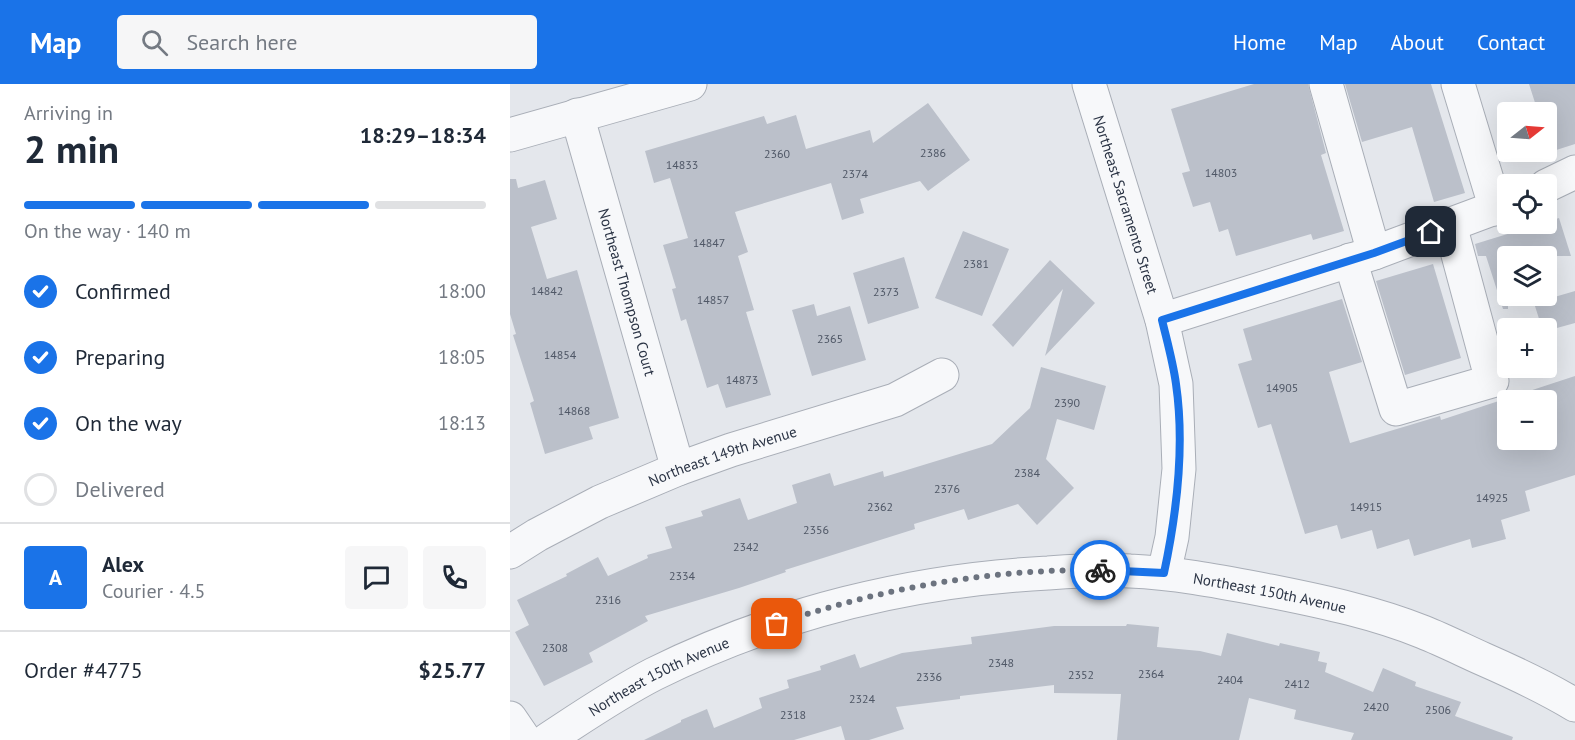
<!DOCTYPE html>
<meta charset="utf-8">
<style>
:root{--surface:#fff;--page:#f6f6f7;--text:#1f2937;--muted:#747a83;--line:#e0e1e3;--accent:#1a73e8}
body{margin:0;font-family:"PT Sans",sans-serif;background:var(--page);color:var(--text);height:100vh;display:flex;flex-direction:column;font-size:22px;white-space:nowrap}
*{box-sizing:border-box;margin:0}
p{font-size:20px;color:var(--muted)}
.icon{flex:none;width:33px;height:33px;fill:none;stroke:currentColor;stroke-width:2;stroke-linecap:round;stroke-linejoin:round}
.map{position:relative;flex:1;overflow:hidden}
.panel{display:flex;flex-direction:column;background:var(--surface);width:510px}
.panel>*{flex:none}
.needle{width:39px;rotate:73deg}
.buttons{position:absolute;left:987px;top:18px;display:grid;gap:12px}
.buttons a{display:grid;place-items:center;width:60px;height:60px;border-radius:6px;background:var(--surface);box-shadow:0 6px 24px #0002;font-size:30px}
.pin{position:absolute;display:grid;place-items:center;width:51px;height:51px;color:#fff;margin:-26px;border-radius:12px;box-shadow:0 3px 9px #0006}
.courier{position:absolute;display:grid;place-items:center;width:60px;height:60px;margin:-30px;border:4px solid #1a73e8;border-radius:50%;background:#fff;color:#222;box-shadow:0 2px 8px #0007}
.summary em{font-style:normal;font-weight:800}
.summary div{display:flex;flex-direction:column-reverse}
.summary{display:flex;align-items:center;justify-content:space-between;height:102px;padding:0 24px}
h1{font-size:39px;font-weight:800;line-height:45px}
.bar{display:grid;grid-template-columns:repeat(4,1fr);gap:9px 6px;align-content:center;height:72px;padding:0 24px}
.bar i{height:8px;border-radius:4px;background:var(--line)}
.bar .selected{background:var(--accent)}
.bar p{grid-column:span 4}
.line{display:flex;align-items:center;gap:15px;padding:0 24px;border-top:2px solid var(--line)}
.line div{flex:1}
.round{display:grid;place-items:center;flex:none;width:63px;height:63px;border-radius:6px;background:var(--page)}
ol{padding:0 24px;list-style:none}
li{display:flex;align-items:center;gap:18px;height:66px}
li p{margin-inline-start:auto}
li .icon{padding:6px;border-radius:50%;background:var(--accent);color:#fff;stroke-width:4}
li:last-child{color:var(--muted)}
li i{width:33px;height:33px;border:3px solid var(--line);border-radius:50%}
header{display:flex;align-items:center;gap:36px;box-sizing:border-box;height:84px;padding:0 30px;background:var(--accent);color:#fff}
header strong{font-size:28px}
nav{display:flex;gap:33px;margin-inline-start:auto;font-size:21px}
.search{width:420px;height:54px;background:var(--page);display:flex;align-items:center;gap:15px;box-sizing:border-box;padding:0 21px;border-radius:6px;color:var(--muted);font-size:22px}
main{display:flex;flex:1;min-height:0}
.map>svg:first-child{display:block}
.building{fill:#bbc0ca;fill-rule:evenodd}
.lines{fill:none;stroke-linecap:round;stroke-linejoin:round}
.minor-casing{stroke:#a9aeb7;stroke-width:35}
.minor{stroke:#f7f8fa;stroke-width:33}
.done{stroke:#6c737f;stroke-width:6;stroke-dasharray:0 10.8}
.route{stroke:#1a73e8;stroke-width:8}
.labels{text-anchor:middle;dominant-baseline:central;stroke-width:4.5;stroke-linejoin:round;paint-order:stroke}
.number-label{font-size:12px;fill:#4f5766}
.street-label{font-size:15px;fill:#2b3445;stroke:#f4f6f9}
</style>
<header>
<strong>Map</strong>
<div class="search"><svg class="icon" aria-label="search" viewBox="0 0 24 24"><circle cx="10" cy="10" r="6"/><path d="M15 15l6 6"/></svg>Search here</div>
<nav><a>Home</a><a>Map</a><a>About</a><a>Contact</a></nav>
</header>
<main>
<section class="panel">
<div class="summary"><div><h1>2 min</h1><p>Arriving in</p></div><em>18:29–18:34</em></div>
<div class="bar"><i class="selected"></i><i class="selected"></i><i class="selected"></i><i></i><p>On the way · 140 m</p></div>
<ol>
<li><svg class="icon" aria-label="check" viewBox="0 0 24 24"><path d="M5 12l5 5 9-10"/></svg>Confirmed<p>18:00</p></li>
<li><svg class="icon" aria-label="check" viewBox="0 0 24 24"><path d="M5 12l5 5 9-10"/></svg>Preparing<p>18:05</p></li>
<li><svg class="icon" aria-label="check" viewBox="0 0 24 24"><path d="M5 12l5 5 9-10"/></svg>On the way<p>18:13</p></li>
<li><i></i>Delivered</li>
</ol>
<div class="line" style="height:108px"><b class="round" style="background:var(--accent);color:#fff">A</b><div><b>Alex</b><p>Courier · 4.5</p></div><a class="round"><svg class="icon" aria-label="chat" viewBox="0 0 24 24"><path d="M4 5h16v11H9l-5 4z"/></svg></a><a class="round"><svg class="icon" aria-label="phone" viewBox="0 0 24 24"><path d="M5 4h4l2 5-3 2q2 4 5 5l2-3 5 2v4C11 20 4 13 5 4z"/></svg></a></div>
<div class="line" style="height:78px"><div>Order #4775</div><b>$25.77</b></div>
</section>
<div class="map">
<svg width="1065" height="656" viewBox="0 0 1065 656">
<rect width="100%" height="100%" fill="#e4e7ec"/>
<!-- building -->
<path class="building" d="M744 0H798L816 69 811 71 834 147 803 156 801 150 726 172 718 145 709 148 700 118 683 123 672 89 680 87 661 25Z
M835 0H921L955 109 924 118 902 43 852 58Z
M1019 0H1065V60L1040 68 1036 56V28H1028Z
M418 19 460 76 418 107 410 97 350 115 354 129 332 136 321 99 225 128 238 168 228 172 244 226 236 228 261 311 216 324 208 300 197 304 176 235 171 237 162 205 166 204 153 161 178 154 160 94 144 99 135 67 254 32 257 40 286 31 296 65 360 46 363 59Z
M0 95H6L8 104 35 96 47 135 21 143 37 195 67 186 109 334 79 343 83 355 35 370 20 319 24 317 3 251 6 250 0 230Z
M1049 134 1061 172H998V225H993L976 172H968L965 160Z
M453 147 499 165 472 232 425 214Z
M394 173 409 224 358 240 343 189Z
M540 176 585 219 535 272 553 205 503 263 482 241Z
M923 180 951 274 895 291 866 197Z
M1065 207V239L1036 247V244H1032L1024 219Z
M832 215 852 278 819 288 840 359 930 332 931 336 1065 292V391L1015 407 1020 427 991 436 996 455 962 464 960 455 904 472 899 455 867 465 862 446 831 455 827 441 795 450 761 340 748 344 728 280 742 276 733 245ZM998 316H1036V356H998Z
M304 220 307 232 340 222 356 276 302 292 282 226Z
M531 283 596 302 584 346 547 335 536 375 564 404 527 441 508 420 458 436 454 425 404 440 405 445 275 486 276 488 229 504 135 532 138 537 79 569 83 578 34 602 5 548 19 541 7 516 57 492 56 490 88 473 98 492 138 474 137 471 162 464 155 443 193 432 191 427 230 414 238 436 287 419 282 401 320 389 324 402 373 387 374 393 482 360 520 324Z
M617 540 649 543 647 563 690 567 711 572 717 549 769 562 770 559 810 568 808 577 817 579 815 588 863 608 873 584 906 598 905 602 951 618 945 632 1003 653 1002 656H841L844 649 784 635 786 626 739 614 729 656H607L611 610 544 609V601L450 612V615L386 623 394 645 359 656H335L331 642 284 656H134L171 638V636L197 625 204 644 252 624 249 614 279 604 277 596 311 586 310 582 345 570 350 584 392 569 462 560 461 553 544 542H616Z"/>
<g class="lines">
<!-- minor casing -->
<g class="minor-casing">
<g id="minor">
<path id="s1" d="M579 0 652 236 666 300 669 385 662 453 654 489"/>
<path d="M816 0 864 169"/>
<path d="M948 0 986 125"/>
<path id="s2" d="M67 31 168 385"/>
<path d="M0 51 180 0"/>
<path d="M1036 102 1065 88"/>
<path d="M840 176 886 325 982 297 940 141"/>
<path d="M652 236 864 169 998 119"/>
<path id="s3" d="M0 468 27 451 90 418 168 385 221 366 385 316 432 291"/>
<path d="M0 634 15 656"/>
<path id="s4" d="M37 656C72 633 107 609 144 590 267 529 402 496 538 489 565 487 593 485 620 487 669 489 717 499 765 508 815 518 866 529 913 548 933 556 953 566 973 575 1005 589 1035 603 1065 621"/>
</g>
</g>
<!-- minor -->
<use href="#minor" class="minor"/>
</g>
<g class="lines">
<!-- done -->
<path class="done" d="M267 540C370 504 481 485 590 486"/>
<!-- route -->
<path class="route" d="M590 486 654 489C667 428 675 362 666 300 663 278 657 257 652 236L864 169 921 148"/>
</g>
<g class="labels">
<!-- number labels -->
<g class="number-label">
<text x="423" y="68">2386</text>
<text x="267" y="69">2360</text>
<text x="172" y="80">14833</text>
<text x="711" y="88">14803</text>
<text x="345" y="89">2374</text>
<text x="199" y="158">14847</text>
<text x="466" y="179">2381</text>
<text x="37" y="206">14842</text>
<text x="376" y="207">2373</text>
<text x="203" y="215">14857</text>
<text x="320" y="254">2365</text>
<text x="50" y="270">14854</text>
<text x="232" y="295">14873</text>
<text x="772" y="303">14905</text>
<text x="557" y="318">2390</text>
<text x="64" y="326">14868</text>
<text x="517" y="388">2384</text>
<text x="437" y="404">2376</text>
<text x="982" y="413">14925</text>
<text x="370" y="422">2362</text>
<text x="856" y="422">14915</text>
<text x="306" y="445">2356</text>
<text x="236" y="462">2342</text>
<text x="172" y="491">2334</text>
<text x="98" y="515">2316</text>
<text x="45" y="563">2308</text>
<text x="491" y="578">2348</text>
<text x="641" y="589">2364</text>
<text x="571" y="590">2352</text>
<text x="419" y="592">2336</text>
<text x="720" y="595">2404</text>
<text x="787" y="599">2412</text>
<text x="352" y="614">2324</text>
<text x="866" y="622">2420</text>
<text x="928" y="625">2506</text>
<text x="283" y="630">2318</text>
</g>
<!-- street labels -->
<g class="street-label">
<text stroke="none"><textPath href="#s1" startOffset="126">Northeast Sacramento Street</textPath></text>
<text stroke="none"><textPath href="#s2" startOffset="184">Northeast Thompson Court</textPath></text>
<text stroke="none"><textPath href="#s3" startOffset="234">Northeast 149th Avenue</textPath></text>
<text stroke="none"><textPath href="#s4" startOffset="759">Northeast 150th Avenue</textPath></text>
<text stroke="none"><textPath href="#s4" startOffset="129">Northeast 150th Avenue</textPath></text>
</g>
</g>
</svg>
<div class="buttons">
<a><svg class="needle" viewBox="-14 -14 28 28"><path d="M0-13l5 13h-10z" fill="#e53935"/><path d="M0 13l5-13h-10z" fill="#747a83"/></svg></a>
<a><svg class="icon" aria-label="locate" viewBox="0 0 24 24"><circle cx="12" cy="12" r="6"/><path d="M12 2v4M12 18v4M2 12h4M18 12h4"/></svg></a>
<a><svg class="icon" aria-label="layers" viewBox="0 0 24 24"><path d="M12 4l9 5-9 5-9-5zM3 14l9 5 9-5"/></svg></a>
<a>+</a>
<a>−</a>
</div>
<div class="pin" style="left:267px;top:540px;background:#ea580c"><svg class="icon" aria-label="bag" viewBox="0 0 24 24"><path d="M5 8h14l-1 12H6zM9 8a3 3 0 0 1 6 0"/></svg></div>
<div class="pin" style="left:921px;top:148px;background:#1f2937"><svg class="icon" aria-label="home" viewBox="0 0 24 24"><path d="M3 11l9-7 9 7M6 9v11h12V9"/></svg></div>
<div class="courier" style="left:590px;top:486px"><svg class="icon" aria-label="bike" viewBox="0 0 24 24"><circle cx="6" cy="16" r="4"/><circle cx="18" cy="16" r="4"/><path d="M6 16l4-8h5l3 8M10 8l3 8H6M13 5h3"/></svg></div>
</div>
</main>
